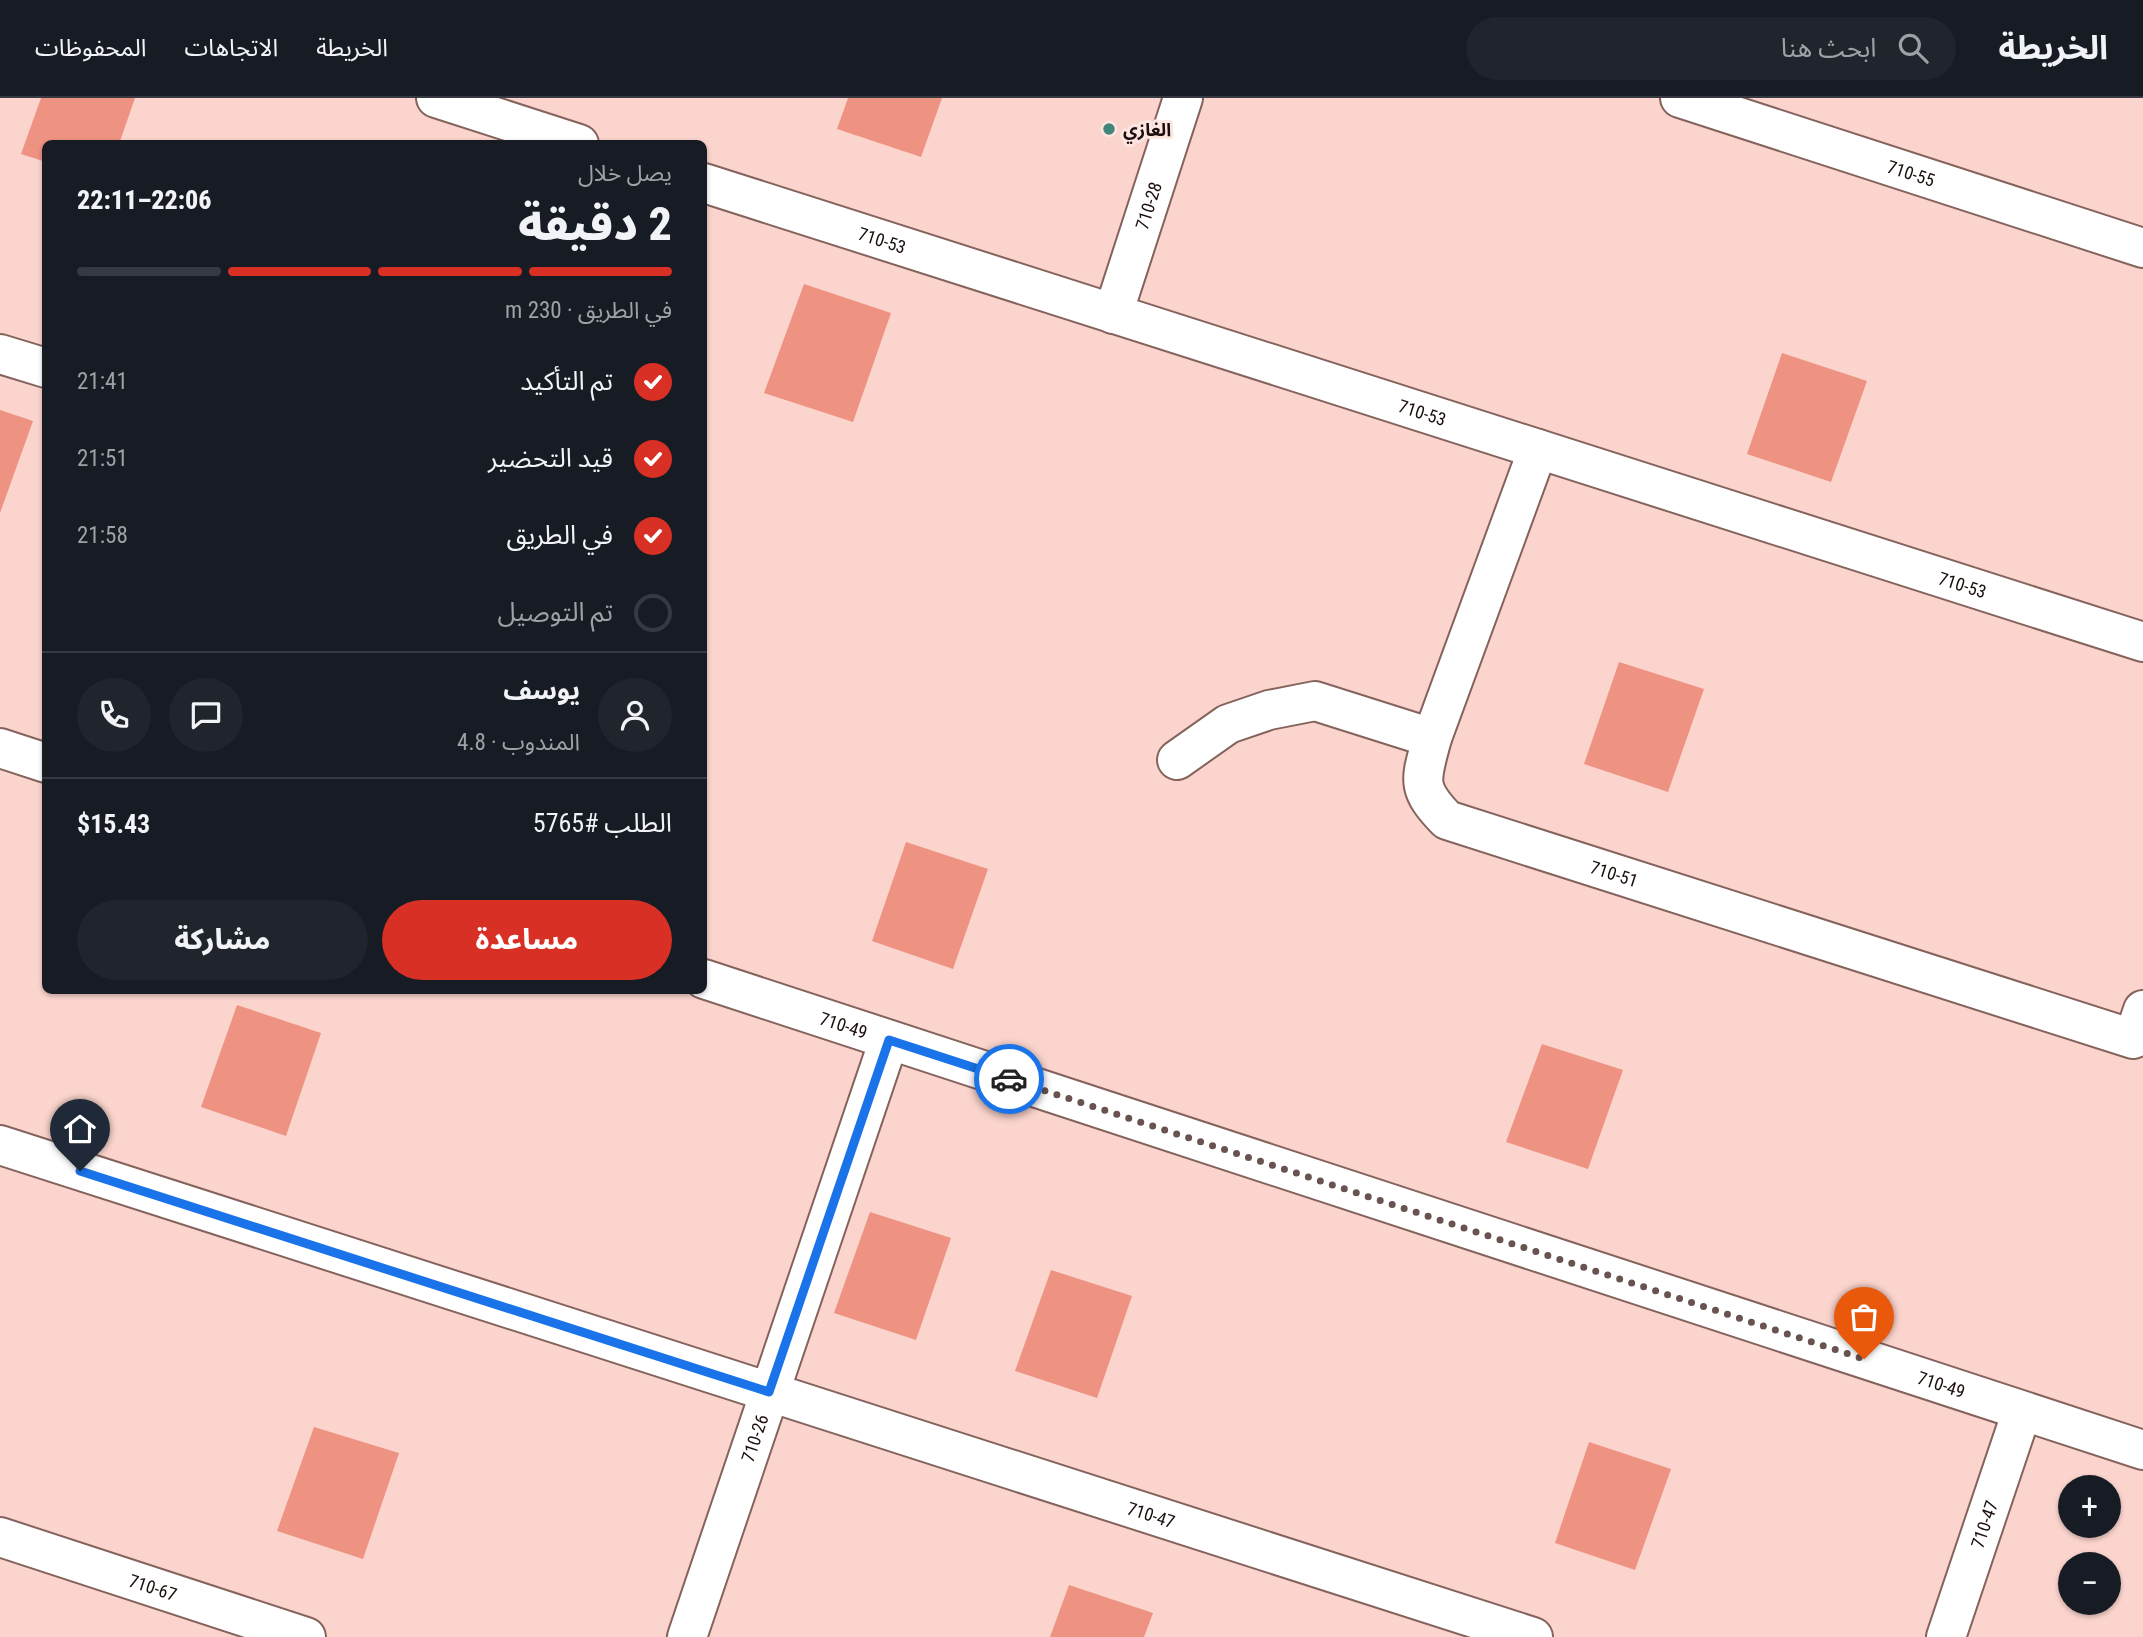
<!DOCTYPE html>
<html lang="ar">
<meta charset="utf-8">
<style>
:root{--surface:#171b24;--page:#20242c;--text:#f1f3f6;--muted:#9ea1a6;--line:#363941;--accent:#d93025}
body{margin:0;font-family:"Roboto Condensed","Noto Sans Arabic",sans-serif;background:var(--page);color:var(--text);direction:rtl;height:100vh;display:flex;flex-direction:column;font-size:26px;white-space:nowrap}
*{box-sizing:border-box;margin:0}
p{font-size:23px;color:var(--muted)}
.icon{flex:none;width:38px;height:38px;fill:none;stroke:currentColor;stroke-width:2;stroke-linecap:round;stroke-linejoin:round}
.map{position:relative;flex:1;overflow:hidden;direction:ltr}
.details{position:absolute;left:42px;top:42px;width:665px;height:854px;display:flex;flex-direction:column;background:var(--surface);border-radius:10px;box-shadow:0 2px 5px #0004;direction:rtl}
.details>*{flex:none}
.buttons{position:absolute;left:2058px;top:1377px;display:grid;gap:14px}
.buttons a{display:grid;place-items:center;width:63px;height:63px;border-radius:50%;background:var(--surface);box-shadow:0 2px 5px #0004;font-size:35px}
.pin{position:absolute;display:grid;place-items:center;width:60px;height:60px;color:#fff;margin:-72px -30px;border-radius:50% 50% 50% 0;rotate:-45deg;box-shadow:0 0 7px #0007}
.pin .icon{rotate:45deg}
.courier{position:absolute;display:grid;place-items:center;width:70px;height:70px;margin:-35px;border:5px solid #1a73e8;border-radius:50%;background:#fff;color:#222;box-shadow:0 2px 9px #0007}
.overview em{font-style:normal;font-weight:800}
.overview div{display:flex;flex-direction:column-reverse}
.overview{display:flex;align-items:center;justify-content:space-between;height:119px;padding:0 35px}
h1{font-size:46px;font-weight:800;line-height:52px}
.bar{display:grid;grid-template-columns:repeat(4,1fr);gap:10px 7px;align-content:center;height:84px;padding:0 35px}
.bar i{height:9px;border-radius:5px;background:var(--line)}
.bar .selected{background:var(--accent)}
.bar p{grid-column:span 4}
.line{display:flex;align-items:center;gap:18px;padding:0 35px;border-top:2px solid var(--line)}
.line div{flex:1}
.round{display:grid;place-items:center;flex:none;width:74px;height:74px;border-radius:37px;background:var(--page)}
ol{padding:0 35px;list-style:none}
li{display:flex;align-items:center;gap:21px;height:77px}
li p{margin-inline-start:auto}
li .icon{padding:7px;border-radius:50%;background:var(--accent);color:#fff;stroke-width:4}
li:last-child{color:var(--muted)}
li i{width:38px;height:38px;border:4px solid var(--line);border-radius:50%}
.primary-button{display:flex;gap:14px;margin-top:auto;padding:14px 35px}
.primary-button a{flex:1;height:80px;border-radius:42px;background:var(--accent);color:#fff;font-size:28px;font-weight:800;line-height:80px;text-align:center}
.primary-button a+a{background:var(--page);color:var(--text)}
header{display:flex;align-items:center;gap:42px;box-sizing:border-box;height:98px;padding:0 35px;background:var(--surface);border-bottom:2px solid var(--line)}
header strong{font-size:33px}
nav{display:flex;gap:38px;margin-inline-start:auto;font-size:24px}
.search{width:490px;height:63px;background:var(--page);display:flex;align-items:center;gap:18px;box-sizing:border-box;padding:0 24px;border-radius:38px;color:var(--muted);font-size:26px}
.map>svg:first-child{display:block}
.building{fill:#ee9282}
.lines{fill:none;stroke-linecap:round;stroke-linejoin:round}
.street-casing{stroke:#85635d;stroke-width:42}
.street{stroke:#fff;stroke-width:38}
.done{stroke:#695350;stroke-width:7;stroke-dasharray:0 12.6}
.route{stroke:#1a73e8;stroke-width:9}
.poi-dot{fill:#42867a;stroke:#fde5e1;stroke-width:2.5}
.labels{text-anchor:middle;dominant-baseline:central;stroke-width:6;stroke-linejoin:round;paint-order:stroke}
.poi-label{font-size:18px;font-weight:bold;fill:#1b0e0c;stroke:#fde5e1;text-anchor:start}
.street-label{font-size:18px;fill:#1b0e0c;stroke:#fde5e1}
</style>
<header>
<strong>الخريطة</strong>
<div class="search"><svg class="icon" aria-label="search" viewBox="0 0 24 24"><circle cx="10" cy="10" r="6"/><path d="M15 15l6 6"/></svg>ابحث هنا</div>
<nav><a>الخريطة</a><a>الاتجاهات</a><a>المحفوظات</a></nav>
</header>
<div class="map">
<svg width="2143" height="1539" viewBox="0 0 2143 1539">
<rect width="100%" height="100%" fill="#fbd4cd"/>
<!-- building -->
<path class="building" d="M41 0H135L119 46H46V64L21 56Z
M848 0H942L921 59 837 31Z
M804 186 891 215 853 324 764 295Z
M1782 255 1867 283 1831 384 1747 356Z
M0 312 33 323 0 415Z
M1619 564 1704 591 1668 694 1584 666Z
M906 744 988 771 953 871 872 843Z
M237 907 321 935 286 1038 201 1009Z
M1542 946 1623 972 1588 1071 1506 1044Z
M870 1114 951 1140 916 1242 834 1215Z
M1051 1172 1132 1198 1097 1300 1015 1273Z
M314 1329 399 1355 363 1461 277 1433Z
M1589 1344 1671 1371 1635 1472 1555 1445Z
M1069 1487 1153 1515 1144 1539H1050Z"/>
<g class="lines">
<!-- street casing -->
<g class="street-casing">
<g id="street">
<path d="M436 0 579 46"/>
<path id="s1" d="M1680 0 2143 150"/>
<path id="s2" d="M704 85 2143 544"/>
<path id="s3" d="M1113 216 1183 0"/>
<path d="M0 256 46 270"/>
<path id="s4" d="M1538 351 1432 640C1421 682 1415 689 1447 722L2133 941 2143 912"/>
<path d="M0 650 46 665"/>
<path d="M1177 662 1228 626 1269 612 1315 603 1432 640"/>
<path id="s5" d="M704 881 2143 1352"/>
<path id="s6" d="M0 1047 1533 1539"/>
<path id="s7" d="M0 1439 306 1539"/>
<path id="s8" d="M687 1539 889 942"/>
<path id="s9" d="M1946 1539 2022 1313"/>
</g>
</g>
<!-- street -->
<use href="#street" class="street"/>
</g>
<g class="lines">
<!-- done -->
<path class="done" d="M1009 981 1864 1261"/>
<!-- route -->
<path class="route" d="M80 1073 769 1294 889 942 1009 981"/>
</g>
<!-- markers -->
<circle class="poi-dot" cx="1109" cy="31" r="7"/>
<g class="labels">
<!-- poi labels -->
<g class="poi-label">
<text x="1123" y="31">الغازي</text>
</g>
<!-- street labels -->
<g class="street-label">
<text stroke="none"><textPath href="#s1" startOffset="243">710-55</textPath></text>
<text stroke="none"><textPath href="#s3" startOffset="114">710-28</textPath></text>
<text stroke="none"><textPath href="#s2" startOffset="187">710-53</textPath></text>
<text stroke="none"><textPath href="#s2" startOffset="754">710-53</textPath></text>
<text stroke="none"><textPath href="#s2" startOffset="1321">710-53</textPath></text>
<text stroke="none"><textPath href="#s4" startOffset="574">710-51</textPath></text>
<text stroke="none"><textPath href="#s5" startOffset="147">710-49</textPath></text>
<text stroke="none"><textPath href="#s5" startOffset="1302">710-49</textPath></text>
<text stroke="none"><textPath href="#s8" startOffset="210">710-26</textPath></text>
<text stroke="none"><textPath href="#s6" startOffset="1209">710-47</textPath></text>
<text stroke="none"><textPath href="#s9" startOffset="119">710-47</textPath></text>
<text stroke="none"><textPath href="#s7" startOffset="161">710-67</textPath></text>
</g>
</g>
</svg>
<div class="buttons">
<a>+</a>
<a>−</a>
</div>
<div class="pin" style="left:1864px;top:1261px;background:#ea580c"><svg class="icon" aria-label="bag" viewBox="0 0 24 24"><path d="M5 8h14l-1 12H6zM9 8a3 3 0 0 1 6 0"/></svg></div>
<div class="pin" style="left:80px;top:1073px;background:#1f2937"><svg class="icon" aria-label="home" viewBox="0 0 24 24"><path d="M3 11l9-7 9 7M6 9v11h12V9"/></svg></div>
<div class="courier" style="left:1009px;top:981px"><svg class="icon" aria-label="car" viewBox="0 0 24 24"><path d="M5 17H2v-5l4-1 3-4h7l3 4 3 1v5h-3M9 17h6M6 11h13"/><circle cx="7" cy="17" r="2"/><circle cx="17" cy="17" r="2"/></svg></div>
<section class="details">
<div class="overview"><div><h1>2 دقيقة</h1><p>يصل خلال</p></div><em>22:06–22:11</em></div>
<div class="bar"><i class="selected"></i><i class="selected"></i><i class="selected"></i><i></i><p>في الطريق · 230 m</p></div>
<ol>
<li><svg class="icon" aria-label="check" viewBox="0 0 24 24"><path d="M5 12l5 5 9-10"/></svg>تم التأكيد<p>21:41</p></li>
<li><svg class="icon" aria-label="check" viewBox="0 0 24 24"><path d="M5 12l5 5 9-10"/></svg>قيد التحضير<p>21:51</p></li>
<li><svg class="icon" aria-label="check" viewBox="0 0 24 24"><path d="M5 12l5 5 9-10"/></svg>في الطريق<p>21:58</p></li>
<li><i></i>تم التوصيل</li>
</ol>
<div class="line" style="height:126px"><a class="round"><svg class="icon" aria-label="person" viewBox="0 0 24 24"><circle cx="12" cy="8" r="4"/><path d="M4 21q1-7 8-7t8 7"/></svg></a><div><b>يوسف</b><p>المندوب · 4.8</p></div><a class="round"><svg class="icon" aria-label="chat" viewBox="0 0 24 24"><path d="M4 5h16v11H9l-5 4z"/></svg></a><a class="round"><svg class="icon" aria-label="phone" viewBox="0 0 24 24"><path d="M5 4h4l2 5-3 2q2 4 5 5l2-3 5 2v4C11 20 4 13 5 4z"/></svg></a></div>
<div class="line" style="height:91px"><div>الطلب #5765</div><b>$15.43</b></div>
<div class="primary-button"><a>مساعدة</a><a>مشاركة</a></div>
</section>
</div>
